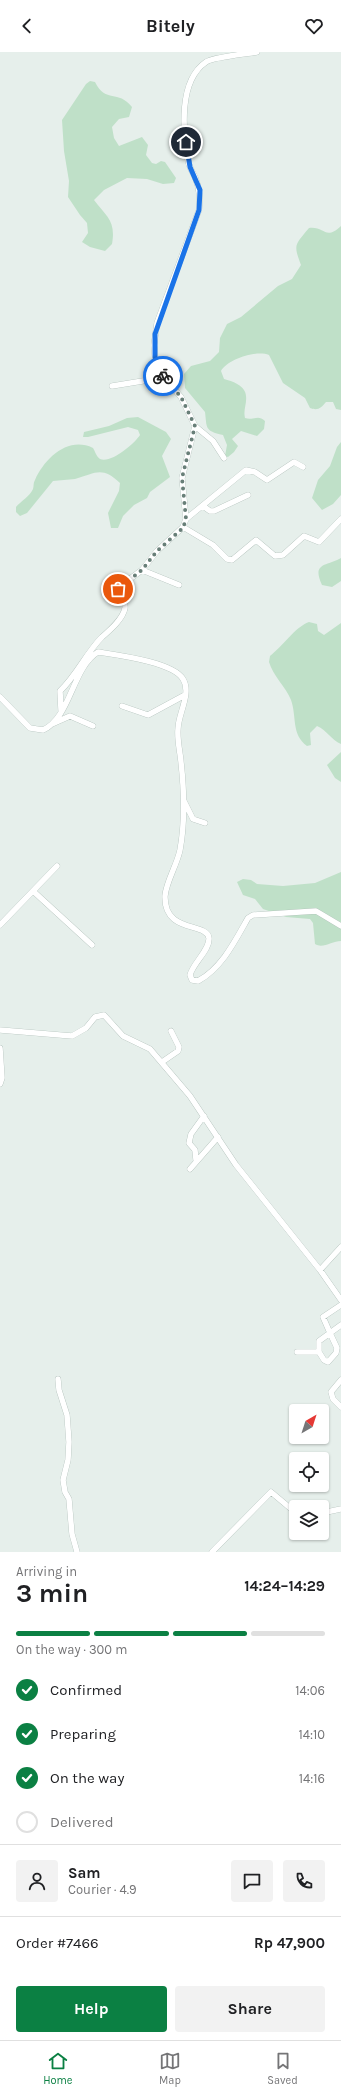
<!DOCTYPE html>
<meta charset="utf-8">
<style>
:root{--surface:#fff;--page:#f2f2f2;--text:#202124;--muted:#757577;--line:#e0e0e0;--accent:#0b8043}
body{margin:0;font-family:Karla,sans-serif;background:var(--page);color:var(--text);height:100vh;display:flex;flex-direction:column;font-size:15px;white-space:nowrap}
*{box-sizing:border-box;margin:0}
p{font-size:13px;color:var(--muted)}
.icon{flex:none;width:22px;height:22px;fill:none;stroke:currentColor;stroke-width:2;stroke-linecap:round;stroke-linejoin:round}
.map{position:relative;height:1500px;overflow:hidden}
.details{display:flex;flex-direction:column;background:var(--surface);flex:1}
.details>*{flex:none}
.needle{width:26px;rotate:39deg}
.controls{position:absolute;left:289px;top:1352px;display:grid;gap:8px}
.controls a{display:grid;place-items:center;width:40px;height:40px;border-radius:4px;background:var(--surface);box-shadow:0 1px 3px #0004;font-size:20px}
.pin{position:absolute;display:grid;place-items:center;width:34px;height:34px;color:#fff;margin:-17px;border:2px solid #fff;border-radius:50%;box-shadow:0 1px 4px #0007}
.courier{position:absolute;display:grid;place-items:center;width:40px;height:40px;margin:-20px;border:3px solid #1a73e8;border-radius:50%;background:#fff;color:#222;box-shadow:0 1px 5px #0007}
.headline em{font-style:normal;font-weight:700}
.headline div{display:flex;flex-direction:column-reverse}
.headline{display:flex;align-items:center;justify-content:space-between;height:68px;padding:0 16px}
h1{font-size:26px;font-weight:700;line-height:30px}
.bar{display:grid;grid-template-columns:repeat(4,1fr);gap:6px 4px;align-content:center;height:48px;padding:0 16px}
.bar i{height:5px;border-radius:3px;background:var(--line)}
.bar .on{background:var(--accent)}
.bar p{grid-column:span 4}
.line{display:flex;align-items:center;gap:10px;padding:0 16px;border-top:1px solid var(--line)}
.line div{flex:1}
.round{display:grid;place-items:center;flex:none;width:42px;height:42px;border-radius:4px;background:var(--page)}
ol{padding:0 16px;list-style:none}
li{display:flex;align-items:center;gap:12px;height:44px}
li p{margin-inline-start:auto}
li .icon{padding:4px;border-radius:50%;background:var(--accent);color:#fff;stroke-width:4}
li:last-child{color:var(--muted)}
li i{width:22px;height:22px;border:2px solid var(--line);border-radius:50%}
.primary-button{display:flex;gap:8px;margin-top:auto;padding:8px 16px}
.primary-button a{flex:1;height:46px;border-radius:4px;background:var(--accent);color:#fff;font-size:16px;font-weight:700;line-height:46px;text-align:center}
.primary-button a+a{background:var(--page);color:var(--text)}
header{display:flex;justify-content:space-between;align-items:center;height:52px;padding:0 16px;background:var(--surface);font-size:18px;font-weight:700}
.tabs{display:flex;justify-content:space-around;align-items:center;height:56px;border-top:1px solid var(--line);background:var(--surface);font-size:11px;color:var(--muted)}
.tabs a{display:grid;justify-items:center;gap:2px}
.tabs .on{color:var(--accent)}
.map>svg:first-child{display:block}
.green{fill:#bfe0c8}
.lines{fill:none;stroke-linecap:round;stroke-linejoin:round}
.minor-casing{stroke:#a8b8b2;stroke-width:6}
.minor{stroke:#fff;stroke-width:5.5}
.done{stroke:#687f78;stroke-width:4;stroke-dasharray:0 7.2}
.route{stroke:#1a73e8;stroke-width:5}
</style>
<header><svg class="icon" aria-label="back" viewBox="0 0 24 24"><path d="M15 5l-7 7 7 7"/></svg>Bitely<svg class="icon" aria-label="heart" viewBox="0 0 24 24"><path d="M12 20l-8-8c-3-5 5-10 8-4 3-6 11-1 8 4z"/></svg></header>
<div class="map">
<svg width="341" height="1500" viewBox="0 0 341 1500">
<rect width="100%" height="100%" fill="#e6efeb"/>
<!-- green -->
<path class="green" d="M90 29 95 30C106 52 118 37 132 55L129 65 119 67 112 75 114 86 119 94 142 85 148 93 146 103 152 111 156 112 161 109 165 110 176 126 174 131 163 132 147 127 127 126 104 138 94 148C107 165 116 169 112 192L105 199 90 195 82 190 88 181 87 171 80 163 68 145 69 129 64 99 62 68 86 32Z
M341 174V358L336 357 333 350H326C321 356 318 359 310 356L305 346 283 331 269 303C256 298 228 307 221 319L224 327C232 329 246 334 246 344 247 352 243 358 245 366 253 369 258 362 265 369L264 377 257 384 241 379 232 387 238 394 234 400 228 405 225 404 227 393 223 383C204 379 207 375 205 360L185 336 184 322 191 314 210 309 219 300 220 286 227 272 241 265 278 234 292 227 301 213C293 192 295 193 309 176 325 174 325 189 341 174Z
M138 365 166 380 171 387 162 404 170 425 150 440 147 446 134 453 123 464 118 476H111L108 461 119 439 120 431C102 414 96 421 75 427 68 428 60 428 53 429L27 461 20 464 16 460V455C21 449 30 444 33 437 34 434 33 431 35 428 45 406 68 384 93 396 95 399 96 404 100 407 111 412 135 391 140 383L138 378 128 375 88 385H83L84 380 109 374 127 366Z
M341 390V443L333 452 322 458 312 446 318 428 330 414 337 395Z
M341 506V529L332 535 322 533C311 510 328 514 341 506Z
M309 570 317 572 318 579 324 583 341 571V692C331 688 327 678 317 674L310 681 311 693 307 694C291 682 297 665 291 648 286 635 273 624 269 610L270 604C283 594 295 575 309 570Z
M341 700V730L335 726 327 713Z
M341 820V889C332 889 323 897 315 892L313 871 310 867 286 865 263 857 255 847 243 843 237 830 243 827 251 828 257 832 283 834 315 831Z"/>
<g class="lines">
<!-- minor casing -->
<g class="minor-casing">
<path id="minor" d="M112 334 155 327 168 331
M195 374 213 389 224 406
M203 454 210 459H214L248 443
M186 467 246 418 255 420 267 428 294 410 303 415
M183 475 213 493 227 507 232 508 256 488 275 504 283 503 304 484 319 490 341 467
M142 518 157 499 183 475 186 467 182 426 195 374 181 345 162 323 155 305 154 293 157 271 199 158C200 146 200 137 195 125 192 119 189 115 188 108 183 80 178 29 206 10 213 5 246 2 257 0
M0 645 30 676 43 678C71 665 72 616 98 600 117 603 173 610 183 627 192 641 178 662 178 677 177 688 180 699 181 710 184 737 185 771 180 798 177 813 166 830 165 844 164 882 207 870 209 886 210 898 193 911 190 923L192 928 198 929C222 916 235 889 248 866L253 863 316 859 341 874
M122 654 148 663 185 643
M61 658 60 639C77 623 86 601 102 585 110 578 123 567 125 556 126 548 119 542 119 535L142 518 179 533
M52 672 70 664 93 674
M184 749 193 767 205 771
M33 839 92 893
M0 873 57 814
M0 978 72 984 86 976 95 965 104 963 123 984 150 997 190 1044 236 1113 320 1218 341 1248
M0 996 2 1026 0 1032
M162 1010 178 999 179 995 171 979
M196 1108 195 1098 189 1091 191 1082 204 1064
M190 1117 218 1085
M320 1218 341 1195
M297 1300H319V1289L330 1281 323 1265 341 1253
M319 1300 324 1308 328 1310 336 1301 337 1296 330 1281 341 1273
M58 1327 59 1338 67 1363 69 1390 68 1408 63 1428 65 1440 69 1447 72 1482 77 1500
M341 1328 331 1340 333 1347 341 1355
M322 1461 341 1457
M212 1500 271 1440 296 1461"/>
</g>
<!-- minor -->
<use href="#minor" class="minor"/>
</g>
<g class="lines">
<!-- done -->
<path class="done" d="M118 537 142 518 157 499 183 476 186 467 182 426 195 374 181 345 163 324"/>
<!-- route -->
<path class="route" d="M163 324 155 305V282L199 158 200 138 190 115 186 90"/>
</g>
</svg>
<div class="controls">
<a><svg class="needle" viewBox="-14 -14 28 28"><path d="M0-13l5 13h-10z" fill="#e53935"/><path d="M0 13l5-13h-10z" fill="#757577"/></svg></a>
<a><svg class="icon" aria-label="locate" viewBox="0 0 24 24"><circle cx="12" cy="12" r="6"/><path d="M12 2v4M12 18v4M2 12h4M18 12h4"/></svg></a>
<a><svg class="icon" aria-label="layers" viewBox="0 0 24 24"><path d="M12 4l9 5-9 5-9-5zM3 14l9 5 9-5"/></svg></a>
</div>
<div class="pin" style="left:118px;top:537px;background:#ea580c"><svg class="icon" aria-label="bag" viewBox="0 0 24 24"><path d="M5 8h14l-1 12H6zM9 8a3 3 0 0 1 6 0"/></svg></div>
<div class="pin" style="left:186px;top:90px;background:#1f2937"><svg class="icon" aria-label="home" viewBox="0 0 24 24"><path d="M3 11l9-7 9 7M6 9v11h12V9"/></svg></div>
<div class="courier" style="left:163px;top:324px"><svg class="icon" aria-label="bike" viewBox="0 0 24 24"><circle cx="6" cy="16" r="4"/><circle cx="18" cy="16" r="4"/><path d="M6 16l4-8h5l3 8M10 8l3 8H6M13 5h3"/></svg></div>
</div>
<section class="details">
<div class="headline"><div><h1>3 min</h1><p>Arriving in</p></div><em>14:24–14:29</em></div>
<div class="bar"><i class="on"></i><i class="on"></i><i class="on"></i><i></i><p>On the way · 300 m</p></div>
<ol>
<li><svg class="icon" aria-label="check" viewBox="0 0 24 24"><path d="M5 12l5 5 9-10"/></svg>Confirmed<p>14:06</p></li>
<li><svg class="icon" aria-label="check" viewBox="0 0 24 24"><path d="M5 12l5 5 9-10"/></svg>Preparing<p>14:10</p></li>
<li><svg class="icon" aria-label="check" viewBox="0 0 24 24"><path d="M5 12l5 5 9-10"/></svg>On the way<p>14:16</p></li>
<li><i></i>Delivered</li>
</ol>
<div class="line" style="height:72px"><a class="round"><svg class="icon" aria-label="person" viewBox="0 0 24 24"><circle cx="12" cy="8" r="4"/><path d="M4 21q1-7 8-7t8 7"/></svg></a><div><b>Sam</b><p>Courier · 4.9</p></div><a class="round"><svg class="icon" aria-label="chat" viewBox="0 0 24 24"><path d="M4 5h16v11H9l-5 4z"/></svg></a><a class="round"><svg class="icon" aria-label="phone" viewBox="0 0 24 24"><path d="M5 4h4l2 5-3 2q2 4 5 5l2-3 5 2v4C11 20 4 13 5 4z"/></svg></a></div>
<div class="line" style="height:52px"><div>Order #7466</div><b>Rp 47,900</b></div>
<div class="primary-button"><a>Help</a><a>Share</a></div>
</section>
<nav class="tabs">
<a class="on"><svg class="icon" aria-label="home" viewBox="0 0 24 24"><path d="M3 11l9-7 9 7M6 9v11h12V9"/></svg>Home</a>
<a><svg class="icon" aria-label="map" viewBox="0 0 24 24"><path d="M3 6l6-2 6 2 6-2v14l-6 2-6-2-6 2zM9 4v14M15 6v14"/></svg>Map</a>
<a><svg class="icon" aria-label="saved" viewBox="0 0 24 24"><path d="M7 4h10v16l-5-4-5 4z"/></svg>Saved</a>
</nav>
